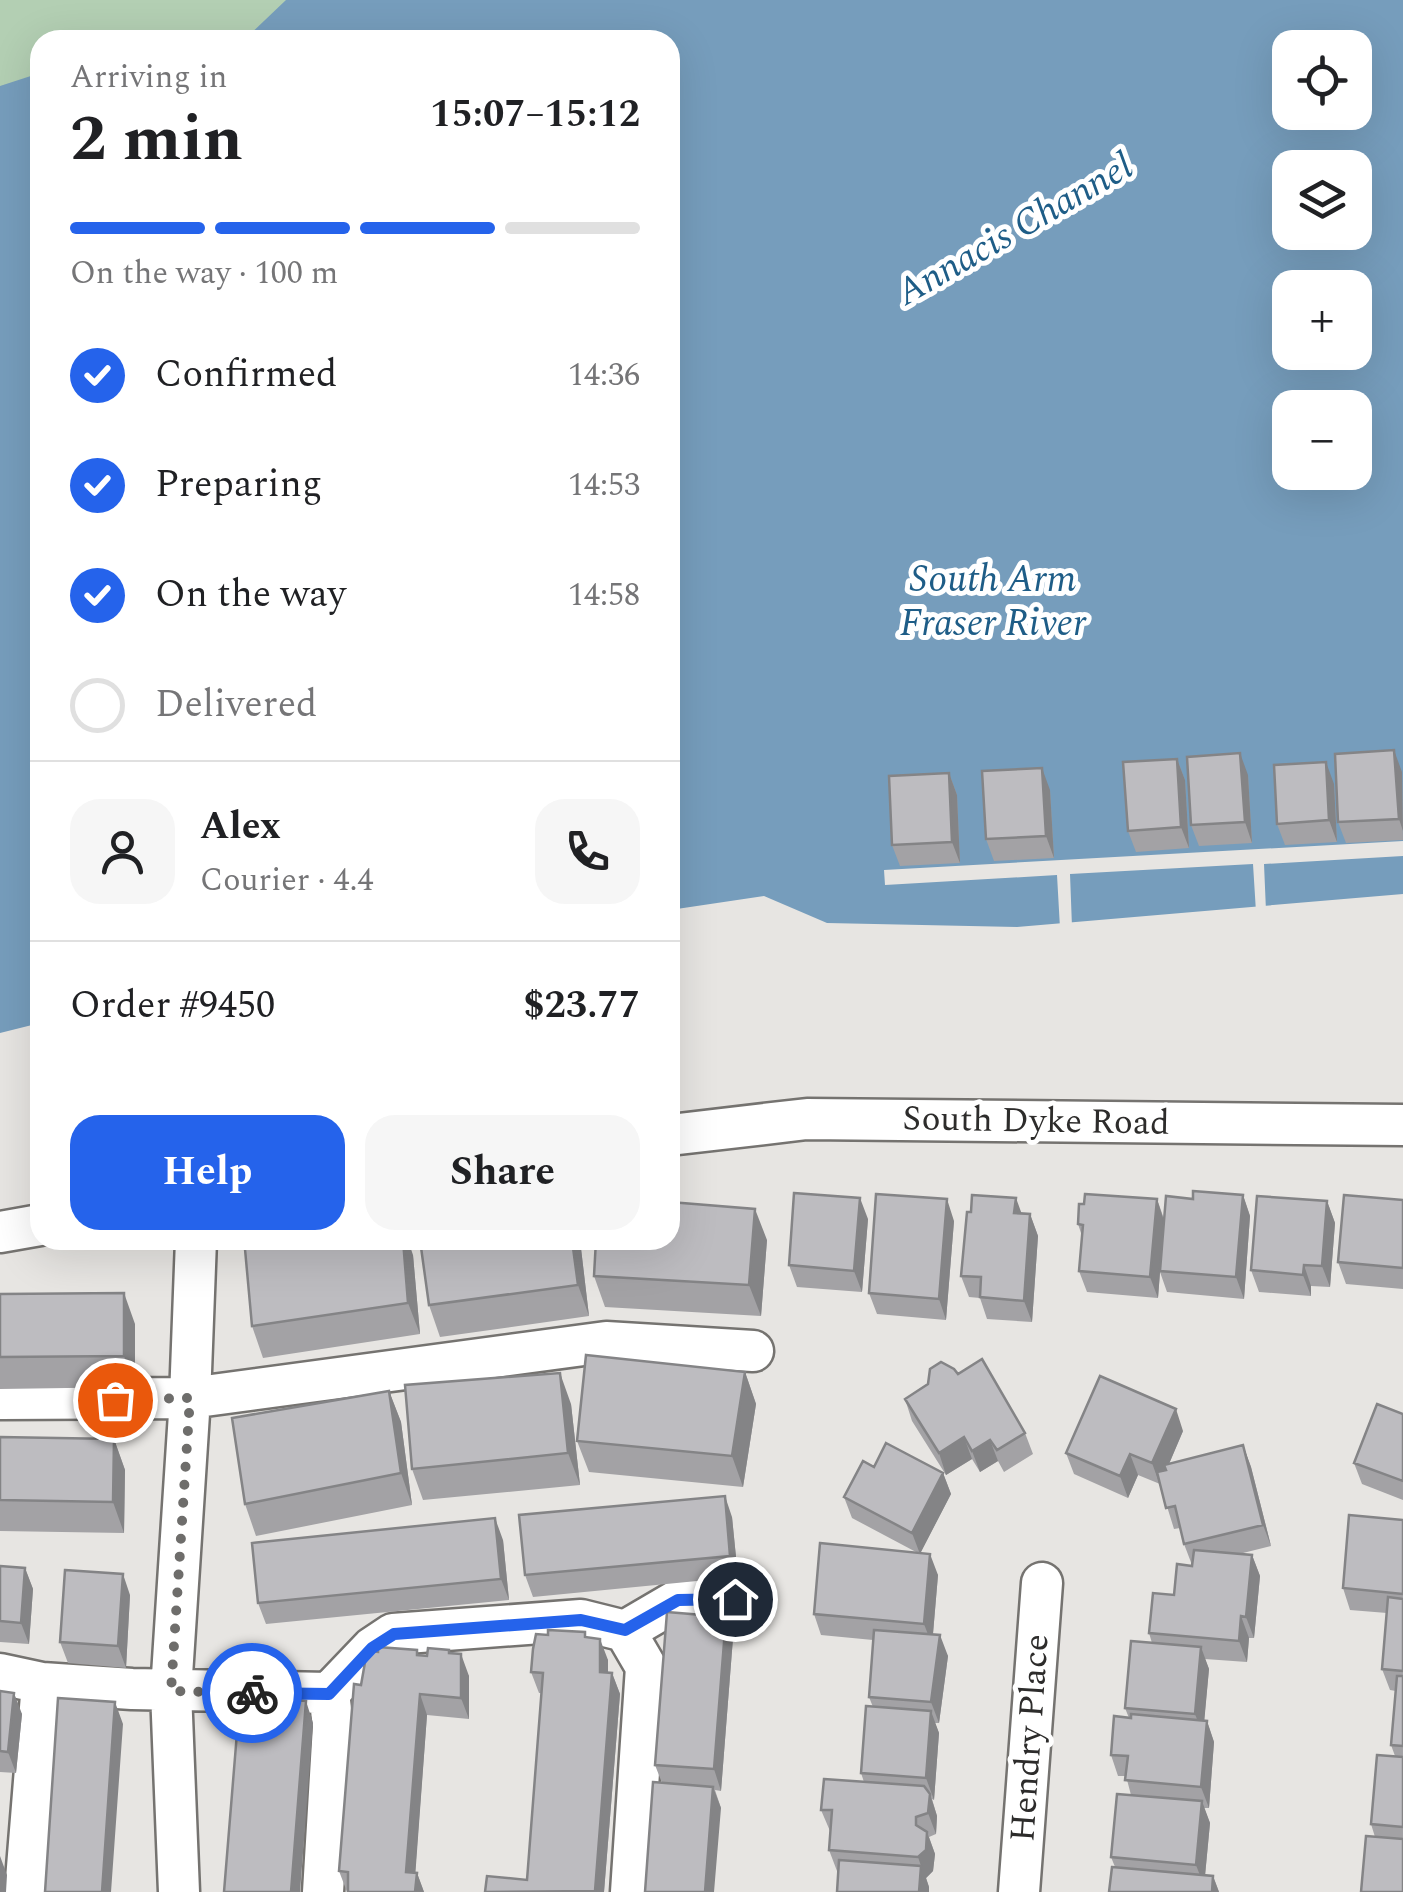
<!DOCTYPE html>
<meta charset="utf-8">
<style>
:root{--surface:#fff;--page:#f6f6f6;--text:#202124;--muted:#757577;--line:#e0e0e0;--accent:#2563eb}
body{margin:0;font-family:Spectral,serif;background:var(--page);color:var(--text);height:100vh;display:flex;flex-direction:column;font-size:38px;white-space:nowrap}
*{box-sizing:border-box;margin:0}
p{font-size:32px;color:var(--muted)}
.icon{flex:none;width:55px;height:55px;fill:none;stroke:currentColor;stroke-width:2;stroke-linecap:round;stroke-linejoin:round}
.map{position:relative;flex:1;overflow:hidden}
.panel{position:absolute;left:30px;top:30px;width:650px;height:1220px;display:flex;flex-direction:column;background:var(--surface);border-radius:30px;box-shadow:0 10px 40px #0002}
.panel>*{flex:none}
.tools{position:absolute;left:1272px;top:30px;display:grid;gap:20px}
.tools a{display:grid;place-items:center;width:100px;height:100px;border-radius:20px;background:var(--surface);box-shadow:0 10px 40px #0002;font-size:50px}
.pin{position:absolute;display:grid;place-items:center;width:85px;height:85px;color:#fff;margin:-42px;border:5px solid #fff;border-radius:50%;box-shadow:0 2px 10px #0007}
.courier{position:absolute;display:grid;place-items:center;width:100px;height:100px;margin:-50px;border:8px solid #2563eb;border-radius:50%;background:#fff;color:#222;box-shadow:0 2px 12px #0007}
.headline em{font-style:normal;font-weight:700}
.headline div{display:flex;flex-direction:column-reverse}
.headline{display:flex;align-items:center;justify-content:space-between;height:170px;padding:0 40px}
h1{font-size:65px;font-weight:700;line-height:75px}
.bar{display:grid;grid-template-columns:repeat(4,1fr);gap:15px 10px;align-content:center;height:120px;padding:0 40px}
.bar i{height:12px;border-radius:8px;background:var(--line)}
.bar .on{background:var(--accent)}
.bar p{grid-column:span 4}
.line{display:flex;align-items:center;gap:25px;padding:0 40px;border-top:2px solid var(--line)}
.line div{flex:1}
.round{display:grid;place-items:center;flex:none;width:105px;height:105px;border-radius:30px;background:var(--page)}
ol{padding:0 40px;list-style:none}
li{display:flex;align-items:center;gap:30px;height:110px}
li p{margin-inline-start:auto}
li .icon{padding:10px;border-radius:50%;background:var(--accent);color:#fff;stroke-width:4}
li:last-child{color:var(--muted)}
li i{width:55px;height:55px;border:5px solid var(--line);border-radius:50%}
.primary-button{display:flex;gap:20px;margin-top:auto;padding:20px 40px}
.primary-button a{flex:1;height:115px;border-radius:30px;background:var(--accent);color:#fff;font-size:40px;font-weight:700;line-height:115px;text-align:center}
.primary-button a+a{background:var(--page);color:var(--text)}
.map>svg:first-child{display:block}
.green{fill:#b3cfb3}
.water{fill:#769dbc;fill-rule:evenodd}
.pier{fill:#e7e5e2}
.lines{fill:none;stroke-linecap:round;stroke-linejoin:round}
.street-casing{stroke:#757370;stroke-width:45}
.street{stroke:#fff;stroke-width:40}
.wall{fill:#a3a2a5}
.shaded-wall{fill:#848486}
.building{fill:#bdbcc0;stroke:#848486;stroke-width:2.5}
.done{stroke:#6e6d6b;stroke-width:10;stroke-dasharray:0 18}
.route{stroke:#2563eb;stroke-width:12}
.labels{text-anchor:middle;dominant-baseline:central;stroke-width:10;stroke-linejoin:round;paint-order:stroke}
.street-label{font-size:35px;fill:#2d2c2b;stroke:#fff}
.water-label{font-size:38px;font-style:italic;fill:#1e5d87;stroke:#fff}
</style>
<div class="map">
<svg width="1403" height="1892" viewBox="0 0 1403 1892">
<rect width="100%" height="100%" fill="#e7e5e2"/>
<!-- green -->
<path class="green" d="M0 0H743L551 40H40V117L0 115Z"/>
<!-- water -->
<path class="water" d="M286 0H1403V894L1017 927 827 923 764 896 670 910V40H244ZM1290 48H1355V112H1290ZM1290 168H1355V232H1290ZM1290 288H1355V352H1290ZM1290 408H1355V472H1290Z
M40 73V1023L0 1033V86Z"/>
<!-- pier -->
<path class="pier" d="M1403 841V856L1264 864 1266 911 1256 912 1253 864 1070 874 1072 927 1060 928 1057 875 885 885 884 870Z"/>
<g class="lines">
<!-- street casing -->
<g class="street-casing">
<path id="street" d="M670 1135 807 1119 1403 1125
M0 1232 40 1225
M0 1399 190 1398 606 1342 753 1351
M625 1631 678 1600 735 1599
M0 1674 42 1683 132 1689 329 1693 372 1648 393 1634 581 1620 625 1631 646 1667 631 1892
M25 1892 42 1683
M179 1892 171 1691 190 1398 196 1240
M323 1892 333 1726 329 1693
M1019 1892 1042 1583"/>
</g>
<!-- street -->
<use href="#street" class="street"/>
</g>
<!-- wall -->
<path class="wall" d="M1177 759 1185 780 1189 848 1136 852 1128 831Z
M1402 772 1403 840 1346 843 1338 822Z
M949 773 957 795 960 863 900 866 892 845Z
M1248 775 1252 843 1199 846 1191 825Z
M1334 784 1337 842 1285 845 1277 824Z
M1050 790 1054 858 994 861 986 839Z
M1243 1195 1250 1216 1244 1299 1167 1292 1160 1272 1158 1298 1087 1292 1079 1271 1082 1236 1078 1224 1084 1204 1157 1199 1164 1219 1193 1199Z
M1403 1200V1289L1346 1284 1338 1262Z
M1327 1201 1335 1223 1330 1287 1311 1286V1296L1259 1292 1251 1270Z
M1022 1214H1030L1038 1236 1032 1322 987 1319 980 1298 969 1297 961 1276Z
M868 1219 862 1292 797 1287 789 1265Z
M954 1221 946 1320 877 1314 869 1293Z
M420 1240H580L589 1316 440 1337 429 1305Z
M767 1240 761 1316 605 1307 594 1276Z
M413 1255 420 1334 263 1358 252 1326Z
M0 1294 135 1324V1387L0 1389Z
M745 1372 756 1404 743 1487 589 1472 577 1441Z
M958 1374 1025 1433 1033 1454 1004 1472 998 1461 980 1472 972 1459 946 1475 912 1421 905 1399Z
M389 1391 401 1422 412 1505 256 1536 245 1504Z
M571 1404 580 1485 423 1500 412 1469Z
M1403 1414V1500L1362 1484 1354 1463Z
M1183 1431 1169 1464 1243 1445 1251 1467 1271 1546 1239 1554 1252 1555 1260 1576 1254 1638H1249L1247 1662 1205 1659 1209 1669 1204 1721H1207L1214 1742 1209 1808H1204L1210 1823 1205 1876H1213L1219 1892H1109L1115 1867 1111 1857 1131 1795 1126 1776H1118L1111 1755 1129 1718 1125 1708 1152 1643 1149 1633 1192 1565 1184 1544 1180 1528 1174 1529 1160 1484 1138 1475 1128 1498 1074 1474 1066 1453Z
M0 1437 114 1439 125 1470 124 1533 0 1531Z
M874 1467 943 1473 951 1494 920 1553 938 1575 933 1634 948 1656 939 1723H935L939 1733 934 1800 932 1799 937 1816 936 1834 929 1837 935 1854 933 1871 926 1878 929 1887 837 1871 829 1850 830 1831 821 1810 864 1782 861 1773 873 1707 869 1697 873 1640 821 1635 814 1614 916 1552 852 1518 844 1497Z
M732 1517 738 1577 533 1597 525 1575Z
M1403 1520V1892L1375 1837 1371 1824 1395 1756 1391 1745 1396 1691 1390 1690 1382 1669 1387 1613 1350 1610 1343 1588Z
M503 1540 509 1600 266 1624 258 1603Z
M0 1566 25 1568 33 1589 29 1644 0 1642Z
M130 1595 126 1668 68 1663 60 1642Z
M587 1638 608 1660V1673H612L620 1694 604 1892H485L527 1880 542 1693H539L531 1672Z
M733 1638 721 1791 715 1790 721 1808 662 1783 655 1765Z
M378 1652 427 1656 450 1653 469 1676V1719L427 1715 415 1873H417L424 1892H347L339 1871 361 1685Z
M0 1691 22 1714 16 1773 0 1772Z"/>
<!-- shaded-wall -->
<path class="shaded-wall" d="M1394 750 1402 772 1403 831 1399 819Z
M1240 753 1248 775 1252 843 1245 822Z
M1177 759 1185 780 1189 848 1181 827Z
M1326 762 1334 784 1337 842 1329 820Z
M1042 768 1050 790 1054 858 1046 836Z
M949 773 957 795 960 863 952 842Z
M1243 1195 1250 1216 1244 1299 1236 1277Z
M860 1198 868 1219 862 1292 854 1271Z
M1016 1198 1024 1220 1014 1213Z
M947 1199 954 1221 946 1320 939 1299Z
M1157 1199 1164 1221 1158 1298 1150 1277Z
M1327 1201 1335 1223 1330 1287 1322 1266Z
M755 1209 767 1240 761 1316 749 1285Z
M1030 1214 1038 1236 1032 1322 1024 1301Z
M403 1240H408L413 1255 420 1334 408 1303Z
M572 1240H580L589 1316 578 1285Z
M1304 1265 1311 1286V1296L1303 1275Z
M124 1293 135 1324V1387L124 1356Z
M745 1372 756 1404 743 1487 732 1456Z
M560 1373 571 1404 580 1485 568 1453Z
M389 1391 401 1422 412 1505 401 1473Z
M1176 1409 1183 1431 1160 1485 1152 1463Z
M964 1437 972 1459 946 1475 939 1453Z
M114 1439 125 1470 124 1533 113 1502Z
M990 1440 998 1461 980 1472 972 1451Z
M1243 1445 1251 1467 1271 1546 1263 1525Z
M1130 1454 1138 1475 1128 1498 1120 1476Z
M943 1473 951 1494 920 1554 912 1533Z
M725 1496 732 1517 738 1577 730 1556Z
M495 1518 503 1540 509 1600 501 1579Z
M930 1554 938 1575 932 1645 924 1624Z
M1252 1555 1260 1576 1254 1638 1246 1617Z
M25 1568 33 1589 29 1644 21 1623Z
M123 1574 130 1595 126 1668 118 1646Z
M1241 1616 1249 1638 1247 1662 1239 1641Z
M726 1617 733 1638 721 1791 714 1769Z
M940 1635 948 1656 939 1723 931 1702Z
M600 1639 608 1660V1693L600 1672Z
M1201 1647 1209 1669 1203 1735 1195 1714Z
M461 1654 469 1676V1719L461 1698Z
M612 1673 620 1694 604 1892H595Z
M14 1693 22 1714 16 1773 8 1752Z
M420 1694 427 1715 414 1892 406 1872Z
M306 1701 313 1723 300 1892H291Z
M115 1702 123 1724 111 1892H102Z
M931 1711 939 1733 934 1800 926 1778Z
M1207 1721 1214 1742 1209 1808 1201 1787Z
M713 1787 721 1808 714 1892H705Z
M930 1794 937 1816 936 1834 928 1813Z
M1202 1801 1210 1823 1204 1886 1196 1865Z
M927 1832 935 1854 933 1871 926 1878 929 1887V1892H919L921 1866 918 1857Z
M0 1856 7 1875 6 1892H0Z
M417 1873 424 1892H415Z
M1213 1876 1219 1892H1212Z"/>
<!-- building -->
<path class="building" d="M1394 750 1399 819 1338 822 1335 754Z
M1240 753 1245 822 1191 825 1187 757Z
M1177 759 1181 827 1128 831 1123 762Z
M1326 762 1329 820 1277 824 1274 765Z
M1042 768 1046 836 986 839 982 771Z
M949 773 952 842 892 845 889 776Z
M1193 1191 1243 1195 1236 1277 1160 1271 1166 1196 1193 1199Z
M794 1193 860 1198 854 1271 789 1265Z
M876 1194 947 1199 939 1299 869 1293Z
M1085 1194 1157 1199 1150 1277 1079 1271 1083 1225 1078 1224 1079 1204H1084Z
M972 1195 1016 1198 1014 1213 1030 1214 1024 1301 980 1297 981 1277 961 1276 967 1212H971Z
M1344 1195 1403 1200V1268L1338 1262Z
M1257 1196 1327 1201 1322 1266 1304 1265 1303 1275 1251 1270Z
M670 1202 755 1209 749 1285 594 1276 596 1240H670Z
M299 1240H403L408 1303 252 1326 245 1249Z
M420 1240H572L578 1285 429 1305Z
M124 1293V1356L0 1357V1294Z
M586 1355 745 1372 732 1456 577 1441Z
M982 1359 1025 1433 997 1450 990 1440 972 1451 964 1437 939 1453 905 1399 928 1384 930 1369 941 1362 954 1369 958 1374Z
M560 1373 568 1453 412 1469 405 1385Z
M1100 1376 1176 1409 1152 1463 1130 1454 1120 1476 1066 1453Z
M389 1391 401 1473 245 1504 232 1418Z
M1377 1404 1403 1414V1481L1354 1463Z
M0 1437 114 1439 113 1502 0 1500Z
M886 1443 943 1473 912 1533 844 1497 863 1461 874 1467Z
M1243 1445 1263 1525 1184 1544 1175 1506 1166 1508 1157 1472 1166 1470 1164 1465Z
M725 1496 730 1556 525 1575 519 1515Z
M1349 1515 1403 1520V1594L1343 1588Z
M495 1518 501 1579 258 1603 252 1543Z
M820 1543 930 1554 924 1624 814 1614Z
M1194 1550 1252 1555 1246 1617 1241 1616 1239 1641 1149 1633 1153 1593 1174 1595 1177 1564 1192 1566Z
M0 1566 25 1568 21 1623 0 1621Z
M65 1570 123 1574 118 1646 60 1642Z
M1388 1597 1403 1599V1671L1382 1669Z
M667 1612 726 1617 714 1769 655 1765Z
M548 1630 585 1632V1637L600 1639V1672L612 1673 595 1891 485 1892 487 1876 527 1880 543 1673 531 1672 533 1649 536 1634 548 1635Z
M874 1630 940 1635 931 1702 869 1697Z
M1131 1641 1201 1647 1195 1714 1125 1708Z
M378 1647 417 1650V1655L427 1656 428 1648 449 1650V1653L461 1654V1698L420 1694 406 1872 417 1873 415 1892H348V1872L339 1871 354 1684 361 1685 367 1651 378 1652Z
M1397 1676H1403V1746L1391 1745Z
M0 1691 14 1693 8 1752 0 1751Z
M240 1696 306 1701 291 1892H224Z
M58 1698 115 1702 102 1892H45Z
M866 1706 931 1711 926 1778 861 1773Z
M1131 1714 1207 1721 1201 1787 1125 1780 1128 1756 1111 1755 1114 1716 1131 1718Z
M1377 1755 1403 1757V1827L1371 1824Z
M824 1779 924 1786 930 1794 928 1813 916 1817V1825L927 1832 926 1850 918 1857 829 1850 832 1810H821Z
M653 1782 713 1787 705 1892H645Z
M1117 1794 1202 1801 1196 1865 1111 1857Z
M1366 1836 1403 1839V1892H1361Z
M839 1860 921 1866 919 1892H837Z
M1112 1867 1213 1876 1212 1892H1109Z"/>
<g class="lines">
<!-- done -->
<path class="done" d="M115 1400 190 1398 171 1691 252 1693"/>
<!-- route -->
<path class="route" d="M252 1693 329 1694 372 1648 394 1634 581 1620 625 1630 678 1600 735 1599"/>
</g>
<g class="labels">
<!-- street labels -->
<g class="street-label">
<text transform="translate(1036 1121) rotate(1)">South Dyke Road</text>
<text transform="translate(1030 1738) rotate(-86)">Hendry Place</text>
</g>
<!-- water labels -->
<g class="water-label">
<text transform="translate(1015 230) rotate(-30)">Annacis Channel</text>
<text x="993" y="580">South Arm<tspan x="993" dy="44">Fraser River</tspan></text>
</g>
</g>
</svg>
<div class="tools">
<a><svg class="icon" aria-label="locate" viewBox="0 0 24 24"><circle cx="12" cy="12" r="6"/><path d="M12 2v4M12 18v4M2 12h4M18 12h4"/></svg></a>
<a><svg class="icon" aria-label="layers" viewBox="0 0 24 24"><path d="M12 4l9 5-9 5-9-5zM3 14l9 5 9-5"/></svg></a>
<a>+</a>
<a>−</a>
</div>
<div class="pin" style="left:115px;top:1400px;background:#ea580c"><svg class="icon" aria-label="bag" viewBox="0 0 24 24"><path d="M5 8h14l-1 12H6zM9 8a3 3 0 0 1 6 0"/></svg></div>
<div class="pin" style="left:735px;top:1599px;background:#1f2937"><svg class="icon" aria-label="home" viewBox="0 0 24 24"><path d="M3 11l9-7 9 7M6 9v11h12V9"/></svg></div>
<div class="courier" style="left:252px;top:1693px"><svg class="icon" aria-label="bike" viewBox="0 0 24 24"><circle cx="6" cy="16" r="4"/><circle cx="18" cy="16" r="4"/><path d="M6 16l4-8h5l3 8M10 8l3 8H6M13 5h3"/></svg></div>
<section class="panel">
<div class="headline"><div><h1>2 min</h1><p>Arriving in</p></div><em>15:07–15:12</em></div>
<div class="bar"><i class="on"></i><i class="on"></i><i class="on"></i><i></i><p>On the way · 100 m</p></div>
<ol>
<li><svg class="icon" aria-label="check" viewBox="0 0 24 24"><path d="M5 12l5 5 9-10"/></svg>Confirmed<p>14:36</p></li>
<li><svg class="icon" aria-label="check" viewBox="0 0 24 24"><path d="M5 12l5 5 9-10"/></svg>Preparing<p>14:53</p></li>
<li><svg class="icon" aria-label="check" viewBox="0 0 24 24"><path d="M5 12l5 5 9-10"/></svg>On the way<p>14:58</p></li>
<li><i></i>Delivered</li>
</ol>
<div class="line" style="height:180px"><a class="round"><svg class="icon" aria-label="person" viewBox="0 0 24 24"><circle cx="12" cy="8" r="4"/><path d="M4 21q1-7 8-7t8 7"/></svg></a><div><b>Alex</b><p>Courier · 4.4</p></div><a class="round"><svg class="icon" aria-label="phone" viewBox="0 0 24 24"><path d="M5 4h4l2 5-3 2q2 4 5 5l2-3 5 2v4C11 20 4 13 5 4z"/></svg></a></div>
<div class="line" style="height:130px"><div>Order #9450</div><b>$23.77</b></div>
<div class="primary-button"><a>Help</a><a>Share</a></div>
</section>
</div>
